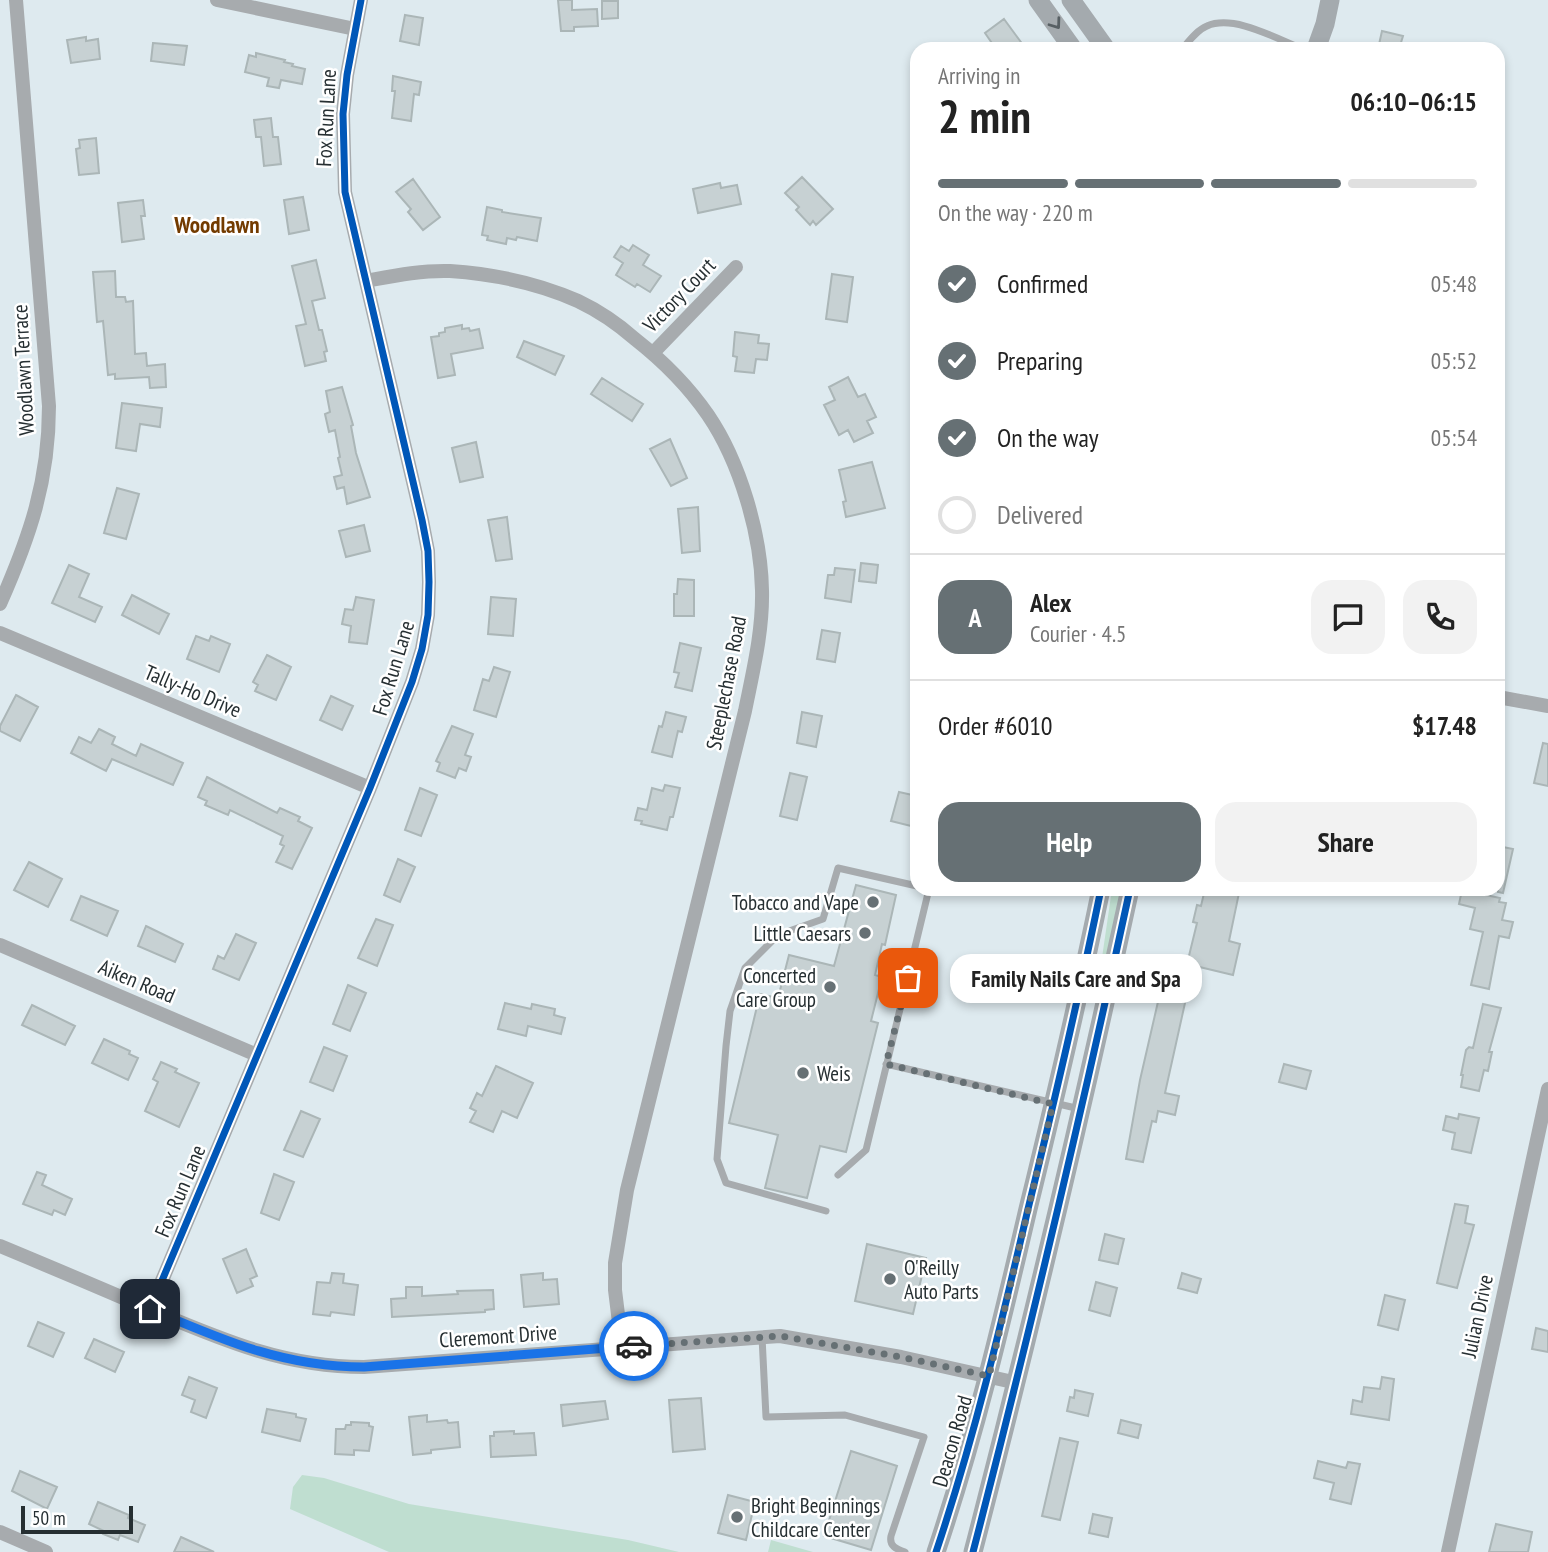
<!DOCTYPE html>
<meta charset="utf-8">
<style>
:root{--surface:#fff;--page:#f2f2f2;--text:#222;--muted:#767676;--line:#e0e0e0;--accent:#667074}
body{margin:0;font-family:"PT Sans Narrow",sans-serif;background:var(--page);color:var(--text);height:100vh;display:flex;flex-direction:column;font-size:26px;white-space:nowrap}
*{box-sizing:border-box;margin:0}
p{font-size:23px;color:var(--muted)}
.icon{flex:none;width:38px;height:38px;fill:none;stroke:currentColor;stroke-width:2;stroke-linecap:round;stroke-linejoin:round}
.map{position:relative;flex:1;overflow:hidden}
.drawer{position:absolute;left:910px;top:42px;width:595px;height:854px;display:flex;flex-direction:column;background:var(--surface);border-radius:21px;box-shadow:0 4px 10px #0003}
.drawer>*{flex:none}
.scale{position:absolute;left:21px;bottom:18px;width:112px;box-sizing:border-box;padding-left:7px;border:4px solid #262f32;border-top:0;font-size:19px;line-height:24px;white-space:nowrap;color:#262f32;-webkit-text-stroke:5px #fff;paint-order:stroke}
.pin{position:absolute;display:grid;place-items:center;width:60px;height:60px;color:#fff;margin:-30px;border-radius:14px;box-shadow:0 4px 10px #0006}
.courier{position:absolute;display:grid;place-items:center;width:70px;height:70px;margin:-35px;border:5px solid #1a73e8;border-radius:50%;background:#fff;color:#222;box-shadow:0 2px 9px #0007}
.bubble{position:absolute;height:49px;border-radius:21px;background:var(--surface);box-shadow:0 4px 10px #0003;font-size:23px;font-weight:600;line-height:49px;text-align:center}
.summary em{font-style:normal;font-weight:600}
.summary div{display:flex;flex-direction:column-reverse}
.summary{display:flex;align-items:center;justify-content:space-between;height:119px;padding:0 28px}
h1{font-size:46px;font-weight:600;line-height:52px}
.bar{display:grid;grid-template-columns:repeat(4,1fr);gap:10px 7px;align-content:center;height:84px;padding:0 28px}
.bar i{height:9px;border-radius:5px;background:var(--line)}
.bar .selected{background:var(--accent)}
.bar p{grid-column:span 4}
.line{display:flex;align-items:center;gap:18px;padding:0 28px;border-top:2px solid var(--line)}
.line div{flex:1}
.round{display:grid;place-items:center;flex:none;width:74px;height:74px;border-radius:21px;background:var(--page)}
ol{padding:0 28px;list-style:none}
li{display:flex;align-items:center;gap:21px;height:77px}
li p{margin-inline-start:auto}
li .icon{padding:7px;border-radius:50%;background:var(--accent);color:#fff;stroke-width:4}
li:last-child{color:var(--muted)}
li i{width:38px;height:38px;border:4px solid var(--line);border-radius:50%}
.cta{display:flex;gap:14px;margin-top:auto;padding:14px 28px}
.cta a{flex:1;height:80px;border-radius:21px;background:var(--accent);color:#fff;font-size:28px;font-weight:600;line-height:80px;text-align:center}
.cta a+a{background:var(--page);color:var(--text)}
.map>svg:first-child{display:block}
.green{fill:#bfded0}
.building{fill:#c7d1d3;stroke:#abb6b7;stroke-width:2}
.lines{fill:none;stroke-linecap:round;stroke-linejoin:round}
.lane{stroke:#a7abae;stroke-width:7}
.street{stroke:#a7abae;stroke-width:14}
.secondary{stroke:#a4aaae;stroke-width:19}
.cycleway-casing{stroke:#fff;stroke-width:11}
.cycleway{stroke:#0057b8;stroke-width:7}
.oneway{stroke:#586064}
.done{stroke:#667074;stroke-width:7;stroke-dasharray:0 12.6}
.route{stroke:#1a73e8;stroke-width:9}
.poi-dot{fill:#667074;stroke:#fff;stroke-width:2.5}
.labels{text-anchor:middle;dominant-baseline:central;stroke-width:5;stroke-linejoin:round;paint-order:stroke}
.street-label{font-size:21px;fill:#262f32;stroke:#fff}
.poi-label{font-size:21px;fill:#262f32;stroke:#fff;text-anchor:end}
.neighbourhood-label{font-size:23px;font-weight:bold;fill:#733b00;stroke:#fff}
</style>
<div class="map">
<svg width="1548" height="1552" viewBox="0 0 1548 1552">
<rect width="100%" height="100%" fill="#deeaef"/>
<!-- green -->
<path class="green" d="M1112 889H1122L1100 992H1097Z
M302 1475 324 1478 409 1504 628 1540 679 1552H389L290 1509 293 1487Z
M771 1540 813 1552H768Z"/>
<!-- building -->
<path class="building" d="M558 0H572V10L597 9 598 26 574 27V31H561Z
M602 1H618V18L602 19Z
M405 15 423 18 419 45 400 41Z
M1004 19 1026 49H996L985 33Z
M1382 31 1403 36 1399 49H1378Z
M86 37V41L98 39 100 59 71 63 67 40Z
M153 43 187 46 184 65 151 61Z
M256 53 285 60 284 62 293 64 292 66 305 69 302 84 281 80 279 88 267 86 269 78 245 72 249 55 256 57Z
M393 76 421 82 419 95 414 94 411 121 392 118 395 91H392Z
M271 118 273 137H278L281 164 264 166 261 137H256L254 120Z
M96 138 99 173 79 175 76 149 80 148 79 140Z
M802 177 833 209 816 225 813 221 810 225 796 210 799 207 785 193Z
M413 179 440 217 423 230 408 212 411 209 396 192Z
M720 183 721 188 737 185 741 204 698 213 693 189Z
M303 197 309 230 289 234 284 200Z
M143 200 145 216H141L144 239 122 242 118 203Z
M487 207 502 210V212L541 218 537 241 517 237 516 240 507 238 506 244 487 240 488 236 482 235Z
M633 245 649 255 643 265 661 276 650 292 637 284 635 287 616 275 623 263 614 257 621 246 629 251Z
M316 260 325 298 312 301 319 330H322L327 351 324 352 326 361 305 366 296 326 306 324 292 266Z
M115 271 116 297H125L126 302 133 301 135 354 146 353 147 366 165 364 166 387 150 388 149 377 115 379V374L108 375 103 321 97 322 93 272Z
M832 274 853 277 847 322 826 319Z
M462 325V329L469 328 470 331 479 329 483 348 451 354 455 375 438 378 431 337 439 336V333L445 332V328Z
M735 332 759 335 758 343 769 344 767 360 756 359 754 373 735 371 737 357 733 356Z
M524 341 564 356 555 375 517 357Z
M848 377 858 397 865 394 876 417 867 421 873 433 854 442 848 430 839 435 824 405 835 400 829 387Z
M602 378 643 404 632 421 591 394Z
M342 387 353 425 351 426 356 453 370 497 347 504 344 487 337 489 334 477 342 475 338 458 340 457 335 430 329 432 325 414 330 412 326 391Z
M122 403 162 408 160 427 140 424 136 451 116 448Z
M670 439 687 478 671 486 650 449Z
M476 442 483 477 460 482 452 448Z
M872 462 885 508 846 517 843 502 846 501 839 470Z
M117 488 139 494 126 539 104 533Z
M698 507 700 551 682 553 678 509Z
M507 517 512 559 496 561 488 520Z
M364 525 370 551 346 557 339 531Z
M861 563 878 565 876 583 859 581Z
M69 565 89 574 79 597 102 607 95 622 52 603Z
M835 568 855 570 851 602 825 598 828 575H834Z
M678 579 694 580V616H674V594H677Z
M132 595 169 614 159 634 122 615Z
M356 597 374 600 367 644 349 642 351 626 342 624 345 609 353 610Z
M491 597 516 599 513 636 488 634Z
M822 630 840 633 835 662 817 659Z
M196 636 209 641 211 636 230 644 219 672 187 659Z
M680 643 701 648 692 691 675 687 679 673 674 672Z
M267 655 291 667 276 700 255 691 258 685 253 682Z
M494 667 510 672 496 717 474 710 483 679 489 681Z
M16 695 38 707 20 741 0 731V726Z
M331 696 353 706 342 730 320 720Z
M666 712 686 717 682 732 678 731 672 757 652 752 659 726 662 727Z
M802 712 822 716 816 747 797 743Z
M452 726 473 734 465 755 471 757 466 771 459 768 455 778 437 771 440 763 436 761Z
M99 729 115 737 112 744 136 756 141 744 183 763 173 785 112 759 106 771 71 753 79 737 91 743Z
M1543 743 1548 744V786L1534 783Z
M790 773 807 777 797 820 780 816Z
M207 777 277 813 280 808 300 817 298 821 312 828 292 869 276 862 284 846 280 844 283 836 230 810 228 815 205 805 207 801 198 797Z
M665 785 680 788 673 817H670L667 830 641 824 642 821 635 820 638 808 647 810 652 788 663 791Z
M420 788 437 795 421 836 405 830Z
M899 792 917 796 915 827 891 821Z
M1498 846 1513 849 1503 893 1498 892Z
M398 859 415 867 400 902 384 895Z
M29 862 62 879 48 907 14 890Z
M856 885 896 895 885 945 882 944 875 975 882 977 871 1021 878 1023 846 1152 820 1146 807 1198 765 1188 778 1135 729 1123 760 994 778 998 789 955 834 966Z
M1205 889H1223L1239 893 1229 941 1240 944 1233 975 1187 964 1197 923 1193 922 1197 905 1201 906Z
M1462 890 1500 898 1499 902 1506 903 1502 920 1513 922 1509 938 1499 936 1489 989 1471 985 1483 932 1470 929 1475 908 1459 904Z
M81 896 118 911 107 936 71 920Z
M376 919 393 925 377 966 358 958Z
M146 926 183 944 175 962 138 946Z
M236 934 256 943 239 980 213 969 218 956 224 959Z
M1163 980 1189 985 1165 1093 1179 1096 1175 1115 1158 1111 1156 1122 1152 1121 1143 1162 1126 1159 1140 1080Z
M348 985 366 993 350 1031 333 1024Z
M505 1003 531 1009 532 1004 555 1009 554 1015 565 1018 561 1034 528 1026 526 1036 498 1029Z
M1483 1004 1501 1008 1489 1052H1492L1488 1071 1484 1070 1479 1091 1461 1087 1463 1075H1461L1466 1050 1469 1047 1473 1048Z
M32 1005 75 1026 65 1045 22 1025Z
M104 1039 130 1051 129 1054 138 1058 128 1080 92 1063Z
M324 1047 347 1056 333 1091 310 1082Z
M161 1062 177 1069 175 1072 199 1083 179 1127 145 1111 158 1082 153 1079Z
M1284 1064 1311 1071 1306 1089 1279 1082Z
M496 1066 533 1083 517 1118 502 1111 493 1132 470 1122 476 1111 470 1108 477 1093 482 1096Z
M301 1111 320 1119 303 1157 284 1150Z
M1459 1114 1479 1118 1471 1153 1452 1149 1455 1133 1443 1130 1446 1116 1458 1119Z
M37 1172 46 1175 42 1185 72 1199 65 1215 54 1210 52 1215 23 1204Z
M274 1174 294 1182 279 1220 261 1213Z
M1455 1204 1468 1206 1465 1223 1474 1225 1457 1288 1437 1283Z
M1105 1234 1124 1239 1118 1264 1099 1260Z
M867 1244 926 1258 913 1314 855 1301Z
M246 1249 257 1276 250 1279 253 1286 237 1293 223 1259Z
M332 1273 344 1274 343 1283 358 1285 354 1315 331 1312 330 1316 313 1314 317 1282 330 1283Z
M543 1273V1280L557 1279 559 1304 524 1307 521 1275Z
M1182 1273 1201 1279 1197 1293 1178 1288Z
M1096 1282 1117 1288 1110 1316 1089 1310Z
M406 1287H422V1296L458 1294 457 1291 493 1290 494 1309 485 1310V1312L392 1317 391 1299 406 1298Z
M1385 1295 1405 1300 1398 1330 1378 1325Z
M38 1322 64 1333 53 1357 28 1346Z
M1536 1328 1548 1331V1352L1532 1349Z
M94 1339 124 1352 115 1372 85 1358Z
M189 1377 217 1388 206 1418 191 1412 195 1400 182 1395Z
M1382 1377 1394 1379 1389 1420 1351 1414 1353 1400 1362 1402 1364 1387 1380 1389Z
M1075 1390 1093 1394 1088 1416 1067 1411 1070 1397 1074 1398Z
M701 1398 705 1449 673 1452 669 1400Z
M605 1401 608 1419 563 1426 561 1405Z
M267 1409 296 1414V1417L306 1419 300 1441 262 1432Z
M427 1415V1422L447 1420 448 1423 458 1422 460 1447 431 1450V1453L413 1455 409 1417Z
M1121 1420 1141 1425 1138 1438 1118 1433Z
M351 1422 369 1423V1426L373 1427 369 1451 354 1450V1455L335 1454 336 1429H345L346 1425H351Z
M514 1431V1434L534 1433 536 1455 491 1457 490 1436H494V1432Z
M1060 1438 1078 1442 1060 1520 1042 1516Z
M851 1451 897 1466 871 1550 824 1536Z
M1318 1461 1346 1468 1348 1462 1360 1464 1351 1504 1330 1499 1334 1483 1314 1478Z
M20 1471 57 1487 47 1509 12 1491Z
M728 1495 755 1502 746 1540 718 1533Z
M98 1502 129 1515 128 1518 145 1525 138 1542 120 1535 118 1540 103 1534 104 1531 89 1524Z
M1093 1514 1112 1518 1108 1537 1089 1533Z
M1496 1524 1532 1532 1528 1552H1489Z
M181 1537 214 1552H174Z"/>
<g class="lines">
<!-- lane -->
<path class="lane" d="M1182 49C1189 41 1197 30 1207 26 1234 14 1277 39 1303 49
M886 1064 1080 1109
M838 1175 866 1150 929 889
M826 1211 726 1183 717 1159 726 1046 730 1011 745 968 778 935 823 919 838 868 917 886
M762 1337 766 1417 845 1415 924 1437 891 1536C889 1546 896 1549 905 1552"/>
<!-- street -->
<path class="street" d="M217 0 355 29
M366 281C393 276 422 270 450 271 493 274 538 283 578 301 599 311 618 324 635 339 663 361 688 386 708 415 740 462 761 534 762 590 763 631 753 671 745 711L627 1190 615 1263V1290L622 1347
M653 353 736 267
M0 604C30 536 49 481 49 406L16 0
M0 633 370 788
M1498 697 1548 706
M0 945 257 1055
M0 1246C48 1266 96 1286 144 1307 218 1338 282 1367 364 1367L780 1336 901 1357 1017 1383
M150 1309 370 788 412 682 422 649 428 615 429 582 428 551 422 520 345 192 343 114 347 75 361 0
M0 1532 46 1552
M1448 1552 1548 1089"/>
<!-- secondary -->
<path class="secondary" d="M1038 0 1073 49
M1071 0 1106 49
M1316 49 1325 24 1330 0
M936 1552C974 1439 1001 1325 1028 1209 1054 1103 1079 996 1101 889
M973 1552C1030 1332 1082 1111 1130 889"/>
<!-- cycleway casing -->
<g class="cycleway-casing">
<path id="cycleway" d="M150 1309 370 788 412 682 422 649 428 615 429 582 428 551 422 520 345 192 343 114 347 75 361 0
M936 1552C974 1439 1001 1325 1028 1209 1054 1103 1079 996 1101 889
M973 1552C1030 1332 1082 1111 1130 889"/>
</g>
<!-- cycleway -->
<use href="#cycleway" class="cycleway"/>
</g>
<!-- one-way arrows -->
<defs><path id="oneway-chevron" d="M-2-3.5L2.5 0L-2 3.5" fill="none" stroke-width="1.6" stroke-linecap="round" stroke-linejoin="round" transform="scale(1.75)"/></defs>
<use class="oneway" href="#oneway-chevron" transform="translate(1056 24) rotate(54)"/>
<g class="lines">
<!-- done -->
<path class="done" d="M634 1346 780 1336 901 1357 989 1376 1053 1104 886 1064 908 978"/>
<!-- route -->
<path class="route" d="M150 1309C223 1340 283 1367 364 1367L634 1346"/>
</g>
<!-- markers -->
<g class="poi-dot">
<circle cx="873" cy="902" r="7"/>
<circle cx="865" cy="933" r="7"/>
<circle cx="830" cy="987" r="7"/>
<circle cx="803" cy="1073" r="7"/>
<circle cx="890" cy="1279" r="7"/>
<circle cx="737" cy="1517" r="7"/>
</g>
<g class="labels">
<!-- street labels -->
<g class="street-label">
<text transform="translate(326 118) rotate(-87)">Fox Run Lane</text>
<text transform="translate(679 295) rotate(-46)">Victory Court</text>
<text transform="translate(23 370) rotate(-93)">Woodlawn Terrace</text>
<text transform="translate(393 668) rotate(-73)">Fox Run Lane</text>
<text transform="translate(726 683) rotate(-79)">Steeplechase Road</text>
<text transform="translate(193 691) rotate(23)">Tally-Ho Drive</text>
<text transform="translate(137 981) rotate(23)">Aiken Road</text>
<text transform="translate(180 1191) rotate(-67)">Fox Run Lane</text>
<text transform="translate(1477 1316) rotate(-78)">Julian Drive</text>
<text transform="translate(498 1336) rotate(-4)">Cleremont Drive</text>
<text transform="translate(952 1441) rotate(-74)">Deacon Road</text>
</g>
<!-- poi labels -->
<g class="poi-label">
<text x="859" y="902">Tobacco and Vape</text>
<text x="851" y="933">Little Caesars</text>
<text x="816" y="975">Concerted<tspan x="816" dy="24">Care Group</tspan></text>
<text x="817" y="1073" text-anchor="start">Weis</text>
<text x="904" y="1267" text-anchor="start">O'Reilly<tspan x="904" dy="24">Auto Parts</tspan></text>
<text x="751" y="1505" text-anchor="start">Bright Beginnings<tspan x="751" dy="24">Childcare Center</tspan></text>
</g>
<!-- neighbourhood labels -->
<g class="neighbourhood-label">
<text x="217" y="224">Woodlawn</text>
</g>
</g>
</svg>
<div class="scale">50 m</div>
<div class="pin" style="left:908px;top:978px;background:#ea580c"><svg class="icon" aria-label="bag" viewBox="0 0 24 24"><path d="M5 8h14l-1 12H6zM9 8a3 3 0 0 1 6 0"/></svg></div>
<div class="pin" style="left:150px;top:1309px;background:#1f2937"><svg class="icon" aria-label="home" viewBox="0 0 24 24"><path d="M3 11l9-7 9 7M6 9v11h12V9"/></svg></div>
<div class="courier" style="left:634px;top:1346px"><svg class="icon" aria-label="car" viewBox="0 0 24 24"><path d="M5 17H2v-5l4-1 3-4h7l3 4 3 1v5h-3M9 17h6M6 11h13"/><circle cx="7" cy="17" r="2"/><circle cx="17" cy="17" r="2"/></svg></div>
<div class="bubble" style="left:950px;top:954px;width:252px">Family Nails Care and Spa</div>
<section class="drawer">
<div class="summary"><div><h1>2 min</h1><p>Arriving in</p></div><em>06:10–06:15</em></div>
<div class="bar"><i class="selected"></i><i class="selected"></i><i class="selected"></i><i></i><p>On the way · 220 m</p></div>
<ol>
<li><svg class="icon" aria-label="check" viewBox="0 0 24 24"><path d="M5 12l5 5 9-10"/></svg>Confirmed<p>05:48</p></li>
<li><svg class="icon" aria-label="check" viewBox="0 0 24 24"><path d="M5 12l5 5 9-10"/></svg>Preparing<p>05:52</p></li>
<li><svg class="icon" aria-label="check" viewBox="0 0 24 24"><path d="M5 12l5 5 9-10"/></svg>On the way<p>05:54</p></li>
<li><i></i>Delivered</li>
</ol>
<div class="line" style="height:126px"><b class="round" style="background:var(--accent);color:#fff">A</b><div><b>Alex</b><p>Courier · 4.5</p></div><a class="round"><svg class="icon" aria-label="chat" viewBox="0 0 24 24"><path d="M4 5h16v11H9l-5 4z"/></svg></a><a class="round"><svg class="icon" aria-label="phone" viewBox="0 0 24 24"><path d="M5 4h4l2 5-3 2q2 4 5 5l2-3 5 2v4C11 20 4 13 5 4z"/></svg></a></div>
<div class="line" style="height:91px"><div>Order #6010</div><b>$17.48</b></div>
<div class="cta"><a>Help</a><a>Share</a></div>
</section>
</div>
